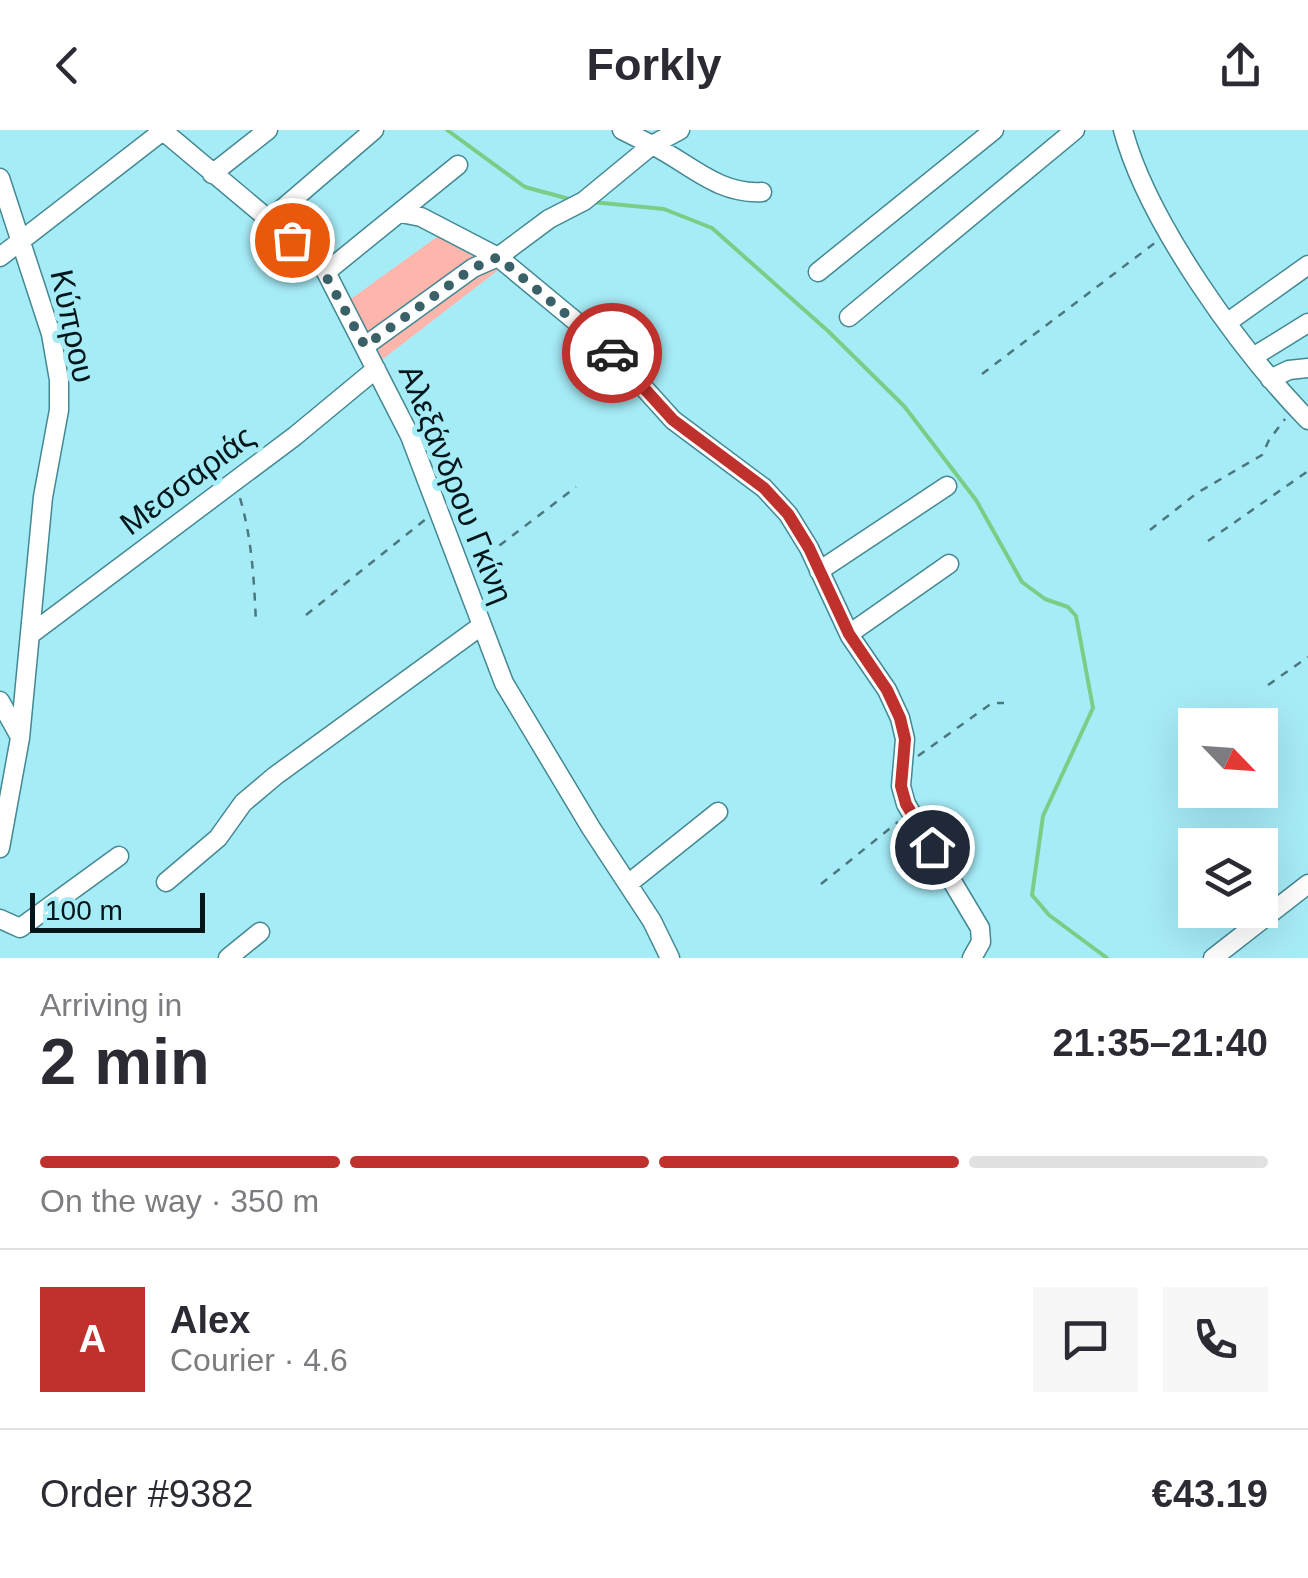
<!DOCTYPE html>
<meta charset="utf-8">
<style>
:root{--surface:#fff;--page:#f7f7f7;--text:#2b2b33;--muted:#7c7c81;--line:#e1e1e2;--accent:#bf312c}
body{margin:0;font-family:Arial,sans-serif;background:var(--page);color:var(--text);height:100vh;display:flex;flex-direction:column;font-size:38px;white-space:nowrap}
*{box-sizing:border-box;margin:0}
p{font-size:32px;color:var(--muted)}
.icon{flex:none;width:55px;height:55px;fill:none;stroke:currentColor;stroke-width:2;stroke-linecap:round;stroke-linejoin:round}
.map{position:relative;height:828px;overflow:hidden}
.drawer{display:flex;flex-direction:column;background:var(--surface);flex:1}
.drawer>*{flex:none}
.needle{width:65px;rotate:115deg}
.controls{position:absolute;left:1178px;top:578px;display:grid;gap:20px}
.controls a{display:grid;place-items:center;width:100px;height:100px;border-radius:0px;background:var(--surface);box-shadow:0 10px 40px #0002;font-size:50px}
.scale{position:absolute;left:30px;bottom:25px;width:175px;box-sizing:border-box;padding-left:10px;border:5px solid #00161a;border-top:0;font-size:28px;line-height:35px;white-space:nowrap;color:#00161a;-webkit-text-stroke:8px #a6ecf7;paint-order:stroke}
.pin{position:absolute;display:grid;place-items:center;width:85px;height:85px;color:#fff;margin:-42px;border:5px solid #fff;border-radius:50%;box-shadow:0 2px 10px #0007}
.courier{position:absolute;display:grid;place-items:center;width:100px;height:100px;margin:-50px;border:8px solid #bf312c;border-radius:50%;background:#fff;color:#222;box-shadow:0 2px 12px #0007}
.headline em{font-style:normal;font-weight:700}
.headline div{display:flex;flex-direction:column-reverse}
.headline{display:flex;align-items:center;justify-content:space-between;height:170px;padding:0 40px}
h1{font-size:65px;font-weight:700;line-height:75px}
.bar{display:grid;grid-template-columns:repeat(4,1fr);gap:15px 10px;align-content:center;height:120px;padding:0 40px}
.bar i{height:12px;border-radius:8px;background:var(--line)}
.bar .selected{background:var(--accent)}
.bar p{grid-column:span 4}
.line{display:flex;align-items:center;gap:25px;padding:0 40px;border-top:2px solid var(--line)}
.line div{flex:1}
.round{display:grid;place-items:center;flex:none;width:105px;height:105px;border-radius:0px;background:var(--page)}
header{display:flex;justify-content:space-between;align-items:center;height:130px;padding:0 40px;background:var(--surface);font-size:45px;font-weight:700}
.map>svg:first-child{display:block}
.green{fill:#feb6ac}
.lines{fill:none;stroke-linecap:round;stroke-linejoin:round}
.stream{stroke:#7acd86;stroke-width:4}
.minor-casing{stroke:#438892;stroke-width:21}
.path{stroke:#4b777e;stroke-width:2.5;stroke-dasharray:8 8;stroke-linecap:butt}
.minor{stroke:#fff;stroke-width:18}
.done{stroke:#3a6167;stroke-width:10;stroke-dasharray:0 18}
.route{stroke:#bf312c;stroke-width:12}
.labels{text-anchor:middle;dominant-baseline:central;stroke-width:10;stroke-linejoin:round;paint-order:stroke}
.street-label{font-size:32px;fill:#00161a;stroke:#a6ecf7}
</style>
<header><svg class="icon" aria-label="back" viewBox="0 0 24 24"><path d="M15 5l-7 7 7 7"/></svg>Forkly<svg class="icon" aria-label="share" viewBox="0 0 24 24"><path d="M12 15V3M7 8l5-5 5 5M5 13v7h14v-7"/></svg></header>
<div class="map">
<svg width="1308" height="828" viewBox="0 0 1308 828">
<rect width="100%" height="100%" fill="#a6ecf7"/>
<!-- green -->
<path class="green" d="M441 104 502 137 379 232 348 171Z"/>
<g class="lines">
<!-- stream -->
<path class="stream" d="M447 0 525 57 573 70
M592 72 664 79 712 98 828 201 904 276 976 370 1022 452 1045 469 1068 477 1076 486 1093 578 1043 686 1032 765 1049 785 1107 828"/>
<!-- minor casing -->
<g class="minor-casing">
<path id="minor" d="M162 0 317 130 326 142 410 306 504 553 591 698 652 791 670 828
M622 0 652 15 680 0
M1123 0C1148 93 1241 221 1308 290
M212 44 268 0
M0 48 51 204 59 250V280L43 367 20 608 0 718
M401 83 421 87 498 127 608 218 673 290 764 358 788 384 809 418 850 506 887 560 900 588 905 609 901 656 906 674 980 798 981 812 972 828
M268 91 374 0
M0 127 164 0
M326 142 458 35
M818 142 994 0
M849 187 1075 0
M1228 192 1308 135
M365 216 473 138 498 127 549 89 584 71 652 15C689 33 718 65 762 62
M1253 227 1308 193
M1270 249 1289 240 1308 238
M819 441 947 356
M31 504 295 306 376 239
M849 504 949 434
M0 571 20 607
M166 752 218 708 243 673 275 646 481 496
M628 754 718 682
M0 789 20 798 119 726
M228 828 260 802
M1213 828 1308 754"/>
</g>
<!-- path -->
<path class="path" d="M982 244 1156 112
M240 368C252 409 254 450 256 493
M1150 400 1197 363 1262 325 1269 310 1285 289
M1208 411 1308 341
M474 435 576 357
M306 485 426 389
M1268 555 1308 527
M918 626 992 573H1004
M821 754 898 692"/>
<!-- minor -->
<use href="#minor" class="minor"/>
</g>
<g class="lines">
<!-- done -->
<path class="done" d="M292 110 317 130 365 216 473 138 498 127 612 223"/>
<!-- route -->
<path class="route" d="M612 223 673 290 764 358 788 384 809 418 849 504 887 560 900 588 905 609 901 656 906 674 932 717"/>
</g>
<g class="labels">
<!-- street labels -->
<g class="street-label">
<text transform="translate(73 196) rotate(78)">Κύπρου</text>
<text transform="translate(187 350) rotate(-37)">Μεσσαριάς</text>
<text transform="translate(456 354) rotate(68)">Αλεξάνδρου Γκίνη</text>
</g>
</g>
</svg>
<div class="controls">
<a><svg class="needle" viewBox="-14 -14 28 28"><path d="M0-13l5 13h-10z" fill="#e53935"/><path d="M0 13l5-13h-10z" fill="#7c7c81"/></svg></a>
<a><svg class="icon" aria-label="layers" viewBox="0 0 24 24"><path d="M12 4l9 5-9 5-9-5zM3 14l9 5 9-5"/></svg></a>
</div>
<div class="scale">100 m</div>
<div class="pin" style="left:292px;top:110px;background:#ea580c"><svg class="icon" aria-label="bag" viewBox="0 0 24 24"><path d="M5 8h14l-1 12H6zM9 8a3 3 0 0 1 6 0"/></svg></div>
<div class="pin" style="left:932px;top:717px;background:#1f2937"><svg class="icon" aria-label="home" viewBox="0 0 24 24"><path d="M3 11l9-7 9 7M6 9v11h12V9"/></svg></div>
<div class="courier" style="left:612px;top:223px"><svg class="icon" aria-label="car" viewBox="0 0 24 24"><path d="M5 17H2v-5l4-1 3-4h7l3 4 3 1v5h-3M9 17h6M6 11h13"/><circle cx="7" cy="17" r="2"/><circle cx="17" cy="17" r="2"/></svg></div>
</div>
<section class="drawer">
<div class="headline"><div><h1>2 min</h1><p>Arriving in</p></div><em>21:35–21:40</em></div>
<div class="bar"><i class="selected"></i><i class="selected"></i><i class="selected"></i><i></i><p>On the way · 350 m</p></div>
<div class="line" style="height:180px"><b class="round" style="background:var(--accent);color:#fff">A</b><div><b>Alex</b><p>Courier · 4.6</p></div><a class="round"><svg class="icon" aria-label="chat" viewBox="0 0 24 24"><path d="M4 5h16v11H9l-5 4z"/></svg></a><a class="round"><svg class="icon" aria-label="phone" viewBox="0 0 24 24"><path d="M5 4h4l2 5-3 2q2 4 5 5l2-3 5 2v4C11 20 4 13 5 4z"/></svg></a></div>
<div class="line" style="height:130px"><div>Order #9382</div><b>€43.19</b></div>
</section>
